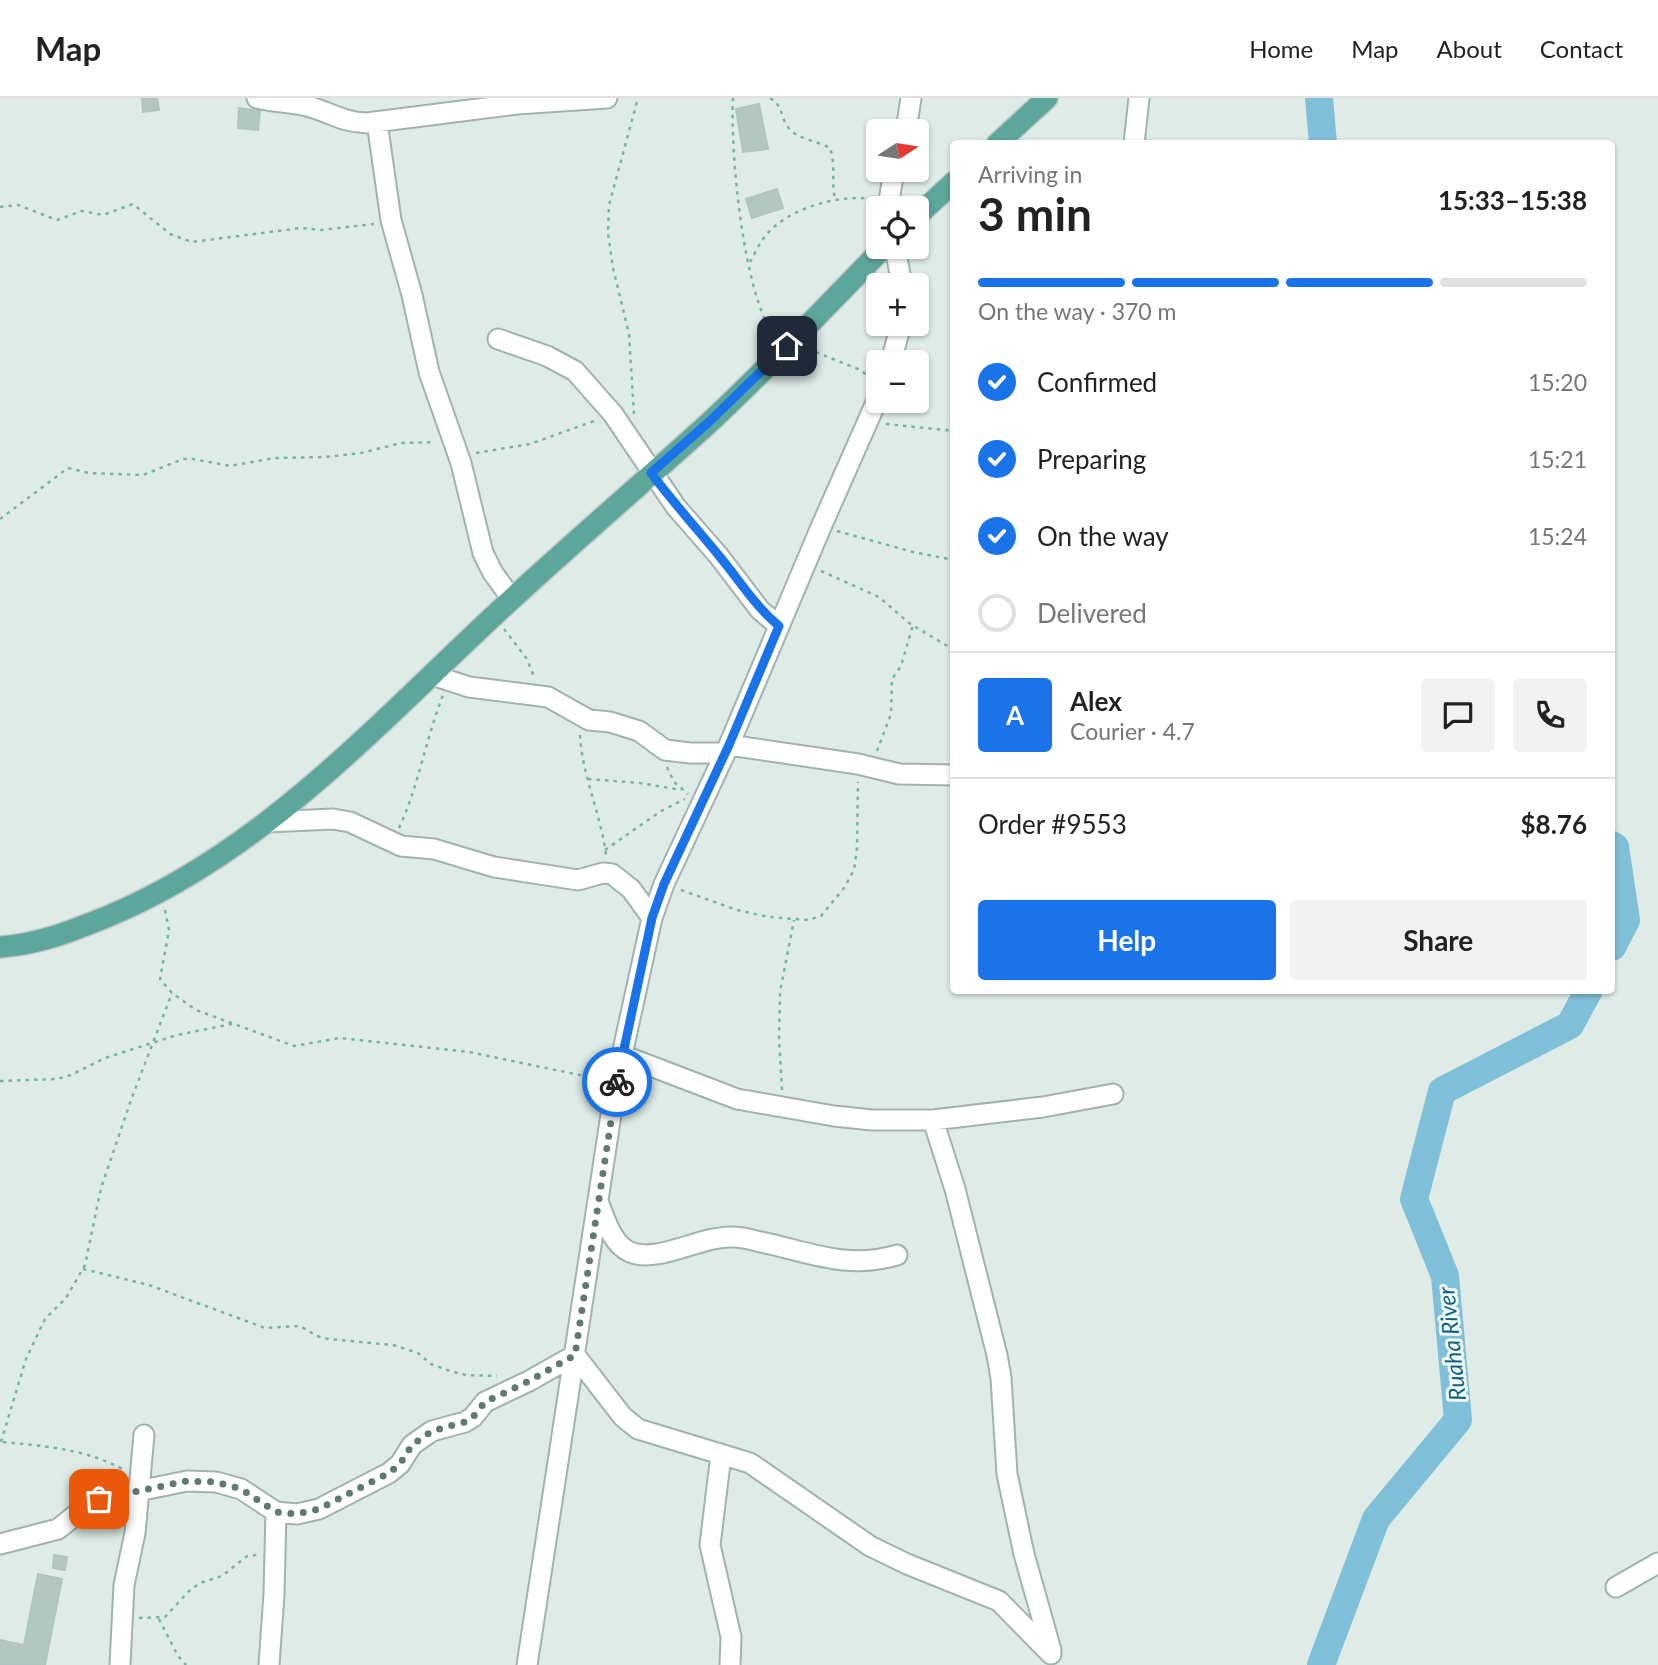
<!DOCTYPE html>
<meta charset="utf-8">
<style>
:root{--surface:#fff;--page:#f2f2f2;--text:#222;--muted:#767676;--line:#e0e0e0;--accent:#1a73e8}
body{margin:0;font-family:Lato,sans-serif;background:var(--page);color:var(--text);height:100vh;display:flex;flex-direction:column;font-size:26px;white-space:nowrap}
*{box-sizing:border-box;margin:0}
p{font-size:23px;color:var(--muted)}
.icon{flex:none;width:38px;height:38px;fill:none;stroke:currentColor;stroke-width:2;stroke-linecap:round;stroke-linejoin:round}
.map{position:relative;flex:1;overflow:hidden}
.side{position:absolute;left:950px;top:42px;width:665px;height:854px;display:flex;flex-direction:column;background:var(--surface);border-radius:7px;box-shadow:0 2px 5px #0004}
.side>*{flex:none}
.needle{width:46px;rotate:78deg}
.tools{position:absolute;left:866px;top:21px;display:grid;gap:14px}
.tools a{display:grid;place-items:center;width:63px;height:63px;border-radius:7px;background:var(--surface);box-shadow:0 2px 5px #0004;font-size:35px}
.pin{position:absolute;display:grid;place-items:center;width:60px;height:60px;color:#fff;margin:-30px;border-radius:14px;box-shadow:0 4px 10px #0006}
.courier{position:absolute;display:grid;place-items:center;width:70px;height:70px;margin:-35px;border:5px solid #1a73e8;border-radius:50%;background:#fff;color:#222;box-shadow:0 2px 9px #0007}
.head em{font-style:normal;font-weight:700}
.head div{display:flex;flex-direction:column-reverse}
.head{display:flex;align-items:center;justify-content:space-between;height:119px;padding:0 28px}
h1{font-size:46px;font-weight:700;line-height:52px}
.bar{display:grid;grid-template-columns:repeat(4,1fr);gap:10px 7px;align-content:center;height:84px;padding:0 28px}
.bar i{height:9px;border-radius:5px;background:var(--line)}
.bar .on{background:var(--accent)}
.bar p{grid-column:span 4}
.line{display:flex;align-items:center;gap:18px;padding:0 28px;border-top:2px solid var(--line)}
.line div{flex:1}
.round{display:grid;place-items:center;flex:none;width:74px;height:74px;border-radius:7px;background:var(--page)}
ol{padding:0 28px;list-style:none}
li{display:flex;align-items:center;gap:21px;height:77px}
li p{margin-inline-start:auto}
li .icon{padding:7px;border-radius:50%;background:var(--accent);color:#fff;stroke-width:4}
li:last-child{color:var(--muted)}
li i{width:38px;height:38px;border:4px solid var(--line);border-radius:50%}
.action{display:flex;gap:14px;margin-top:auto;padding:14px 28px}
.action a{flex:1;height:80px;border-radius:7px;background:var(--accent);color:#fff;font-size:28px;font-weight:700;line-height:80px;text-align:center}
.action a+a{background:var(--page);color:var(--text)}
header{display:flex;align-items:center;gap:42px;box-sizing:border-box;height:98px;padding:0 35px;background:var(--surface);border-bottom:2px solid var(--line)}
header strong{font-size:33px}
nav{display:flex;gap:38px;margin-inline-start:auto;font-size:24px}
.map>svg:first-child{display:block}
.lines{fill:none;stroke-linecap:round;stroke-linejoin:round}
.river{stroke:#7fbfd7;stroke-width:28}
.building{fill:#b3c6c0;stroke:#b0c5bf;stroke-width:2}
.minor-casing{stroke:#a1b3af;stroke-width:23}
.major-casing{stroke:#c0c8c7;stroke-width:24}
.path{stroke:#7bb2a8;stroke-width:2.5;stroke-dasharray:3.5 5;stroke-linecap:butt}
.minor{stroke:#fff;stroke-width:19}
.major{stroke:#5da69c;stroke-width:21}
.done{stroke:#617975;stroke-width:7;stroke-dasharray:0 12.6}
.route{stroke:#1a73e8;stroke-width:9}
.labels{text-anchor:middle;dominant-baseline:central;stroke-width:6;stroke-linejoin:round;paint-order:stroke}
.water-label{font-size:23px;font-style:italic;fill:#125f7e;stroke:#eef8f4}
</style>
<header>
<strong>Map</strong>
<nav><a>Home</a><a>Map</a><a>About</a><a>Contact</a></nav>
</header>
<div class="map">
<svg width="1658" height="1567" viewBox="0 0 1658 1567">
<rect width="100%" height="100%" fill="#deebe7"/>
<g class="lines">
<!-- river -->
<path class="river" d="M1319 0 1323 46
M1612 747 1615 749 1626 822 1612 849
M1321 1567 1376 1421 1458 1322 1445 1178 1414 1101 1442 993 1570 927 1589 892"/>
</g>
<!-- building -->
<path class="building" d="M142 0H157L159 12 143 14Z
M759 6 768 51 743 54 736 11Z
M239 10 260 13 258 32 238 30Z
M777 91 783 110 752 120 746 101Z
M54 1457 67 1459 65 1472 53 1470Z
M38 1476 62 1481 45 1567 0 1566V1542L24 1547Z"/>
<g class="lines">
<!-- minor casing -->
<g class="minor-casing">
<path id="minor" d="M257 0C273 4 291 4 307 8 330 14 341 24 367 25L517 6 607 0
M377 24 391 122 412 197 429 274 461 365 483 455 493 475 512 501
M906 33 911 0
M1134 46 1139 0
M890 110 889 103 894 72
M895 149 902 187
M498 241 547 258 575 273 613 316 676 409 718 457 760 512 779 528
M891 264 901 226
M432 577 469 589 548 599 589 622 610 624 639 633 665 652 690 655H725
M729 647 858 666 899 676 954 677
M267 724 333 721 350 724 401 748 434 751 494 769 578 782 603 775 612 776 631 791 652 820
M622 957 737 1001 834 1018 872 1022H933L1043 1009 1113 996
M933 1022 955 1091 997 1257 1001 1280 1007 1376 1024 1456 1051 1552
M599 1106C606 1123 612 1146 630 1154 658 1166 702 1137 734 1139 743 1139 752 1142 761 1144 809 1154 847 1172 897 1157
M721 1357 710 1447 731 1539 730 1567
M0 1446 58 1431 93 1403 99 1401 187 1383 216 1384 241 1391 276 1414 297 1416 319 1411 389 1375 400 1366 412 1347 432 1333 465 1324 473 1319 485 1304 529 1283 575 1257 623 1319 638 1331 750 1365 870 1448 907 1466 999 1503 1051 1556
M1616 1489 1658 1465
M120 1567 124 1487 135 1435 144 1337
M269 1567 274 1496 276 1414
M527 1567 616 984 652 820 664 786 729 647 821 429 878 300"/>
</g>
<!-- major casing -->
<g class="major-casing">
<path id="major" d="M997 46 1047 0
M917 118 954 84
M0 849C39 846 69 834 104 820 268 753 386 616 513 500 578 440 645 383 710 324 770 268 827 208 884 149"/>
</g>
<!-- path -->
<path class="path" d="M733 0C730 53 743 193 773 236
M770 0C785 10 779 17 788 29 796 41 818 43 830 50 836 67 831 84 835 101
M0 109 18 107 57 122 82 113 103 117 133 106 170 136 192 144 301 130 321 132 374 126
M750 164C754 157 758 148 763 141 784 111 838 96 872 101
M808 251 858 271 878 284
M634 316 629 236 613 170 608 135 609 107 638 0
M886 326 954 333
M476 355 530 346 597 322
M0 421 68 370 89 375 143 377 183 361H193L230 368 274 360 325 359 361 355 401 345 435 344
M837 433 913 454 954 462
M821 473 879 499 909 525 954 552
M504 531 527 561 534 579
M580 637C582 678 601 716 606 757
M877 653 891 616 892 581 901 568 913 527
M667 669 674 684 688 696
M588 681 640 685 681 692
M399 730C418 690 426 640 443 597
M605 752 661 713 685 701
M681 792 737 812 769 819 808 822 821 818 844 790 854 772 857 750 858 684
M165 812 169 832 160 881 172 895 196 912 294 948 340 940 469 954 599 981
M0 983 57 981 71 977 105 960 177 937 232 926
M782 992 779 941 780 894 794 822
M83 1171 149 1187 265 1230 300 1228 317 1238 328 1241 393 1247 418 1255 431 1266 450 1273 466 1277 497 1278
M1 1344 26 1261 45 1221 66 1200 85 1167 101 1090 131 1002 172 895
M3 1344C44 1348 87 1351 124 1372
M139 1520 165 1519 189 1493 200 1485 222 1478 247 1458 257 1457
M159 1521 178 1558 186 1567"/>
<!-- minor -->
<use href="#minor" class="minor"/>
<!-- major -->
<use href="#major" class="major"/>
</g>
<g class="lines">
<!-- done -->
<path class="done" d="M99 1401 187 1383 216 1384 241 1391 276 1414 297 1416 319 1411 389 1375 400 1366 412 1347 432 1333 465 1324 473 1319 485 1304 529 1283 575 1257 617 984"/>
<!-- route -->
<path class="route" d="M617 984 652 820 664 786 729 647 779 528C755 508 740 483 720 459 697 431 673 404 651 375L710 323 787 248"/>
</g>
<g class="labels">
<!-- water labels -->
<g class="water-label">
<text transform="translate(1451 1246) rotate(-96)">Ruaha River</text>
</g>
</g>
</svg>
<div class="tools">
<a><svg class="needle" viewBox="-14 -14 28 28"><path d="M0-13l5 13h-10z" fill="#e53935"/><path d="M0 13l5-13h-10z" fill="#767676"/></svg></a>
<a><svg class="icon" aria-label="locate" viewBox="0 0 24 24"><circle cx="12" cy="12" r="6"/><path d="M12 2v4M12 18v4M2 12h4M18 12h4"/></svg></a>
<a>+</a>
<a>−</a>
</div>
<div class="pin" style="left:99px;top:1401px;background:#ea580c"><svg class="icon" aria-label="bag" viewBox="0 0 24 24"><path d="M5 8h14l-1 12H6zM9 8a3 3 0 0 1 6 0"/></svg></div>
<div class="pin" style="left:787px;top:248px;background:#1f2937"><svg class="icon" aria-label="home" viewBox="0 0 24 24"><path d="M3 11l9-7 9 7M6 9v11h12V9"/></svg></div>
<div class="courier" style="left:617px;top:984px"><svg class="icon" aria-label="bike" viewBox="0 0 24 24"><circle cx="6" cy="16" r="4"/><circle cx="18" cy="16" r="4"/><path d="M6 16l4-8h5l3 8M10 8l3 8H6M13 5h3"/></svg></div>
<section class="side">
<div class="head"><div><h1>3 min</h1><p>Arriving in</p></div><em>15:33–15:38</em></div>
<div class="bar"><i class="on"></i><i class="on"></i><i class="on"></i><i></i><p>On the way · 370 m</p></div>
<ol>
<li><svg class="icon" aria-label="check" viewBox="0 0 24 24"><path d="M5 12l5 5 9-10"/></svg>Confirmed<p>15:20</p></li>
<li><svg class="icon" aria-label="check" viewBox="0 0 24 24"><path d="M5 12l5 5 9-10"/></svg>Preparing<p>15:21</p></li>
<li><svg class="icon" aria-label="check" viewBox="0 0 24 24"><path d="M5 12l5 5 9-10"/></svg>On the way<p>15:24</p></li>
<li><i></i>Delivered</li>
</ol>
<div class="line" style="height:126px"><b class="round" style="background:var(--accent);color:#fff">A</b><div><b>Alex</b><p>Courier · 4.7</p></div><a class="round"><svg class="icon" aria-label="chat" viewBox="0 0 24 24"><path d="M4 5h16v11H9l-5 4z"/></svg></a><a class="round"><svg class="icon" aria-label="phone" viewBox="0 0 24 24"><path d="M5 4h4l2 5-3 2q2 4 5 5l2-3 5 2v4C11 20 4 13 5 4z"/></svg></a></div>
<div class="line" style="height:91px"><div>Order #9553</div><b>$8.76</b></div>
<div class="action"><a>Help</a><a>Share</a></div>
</section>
</div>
